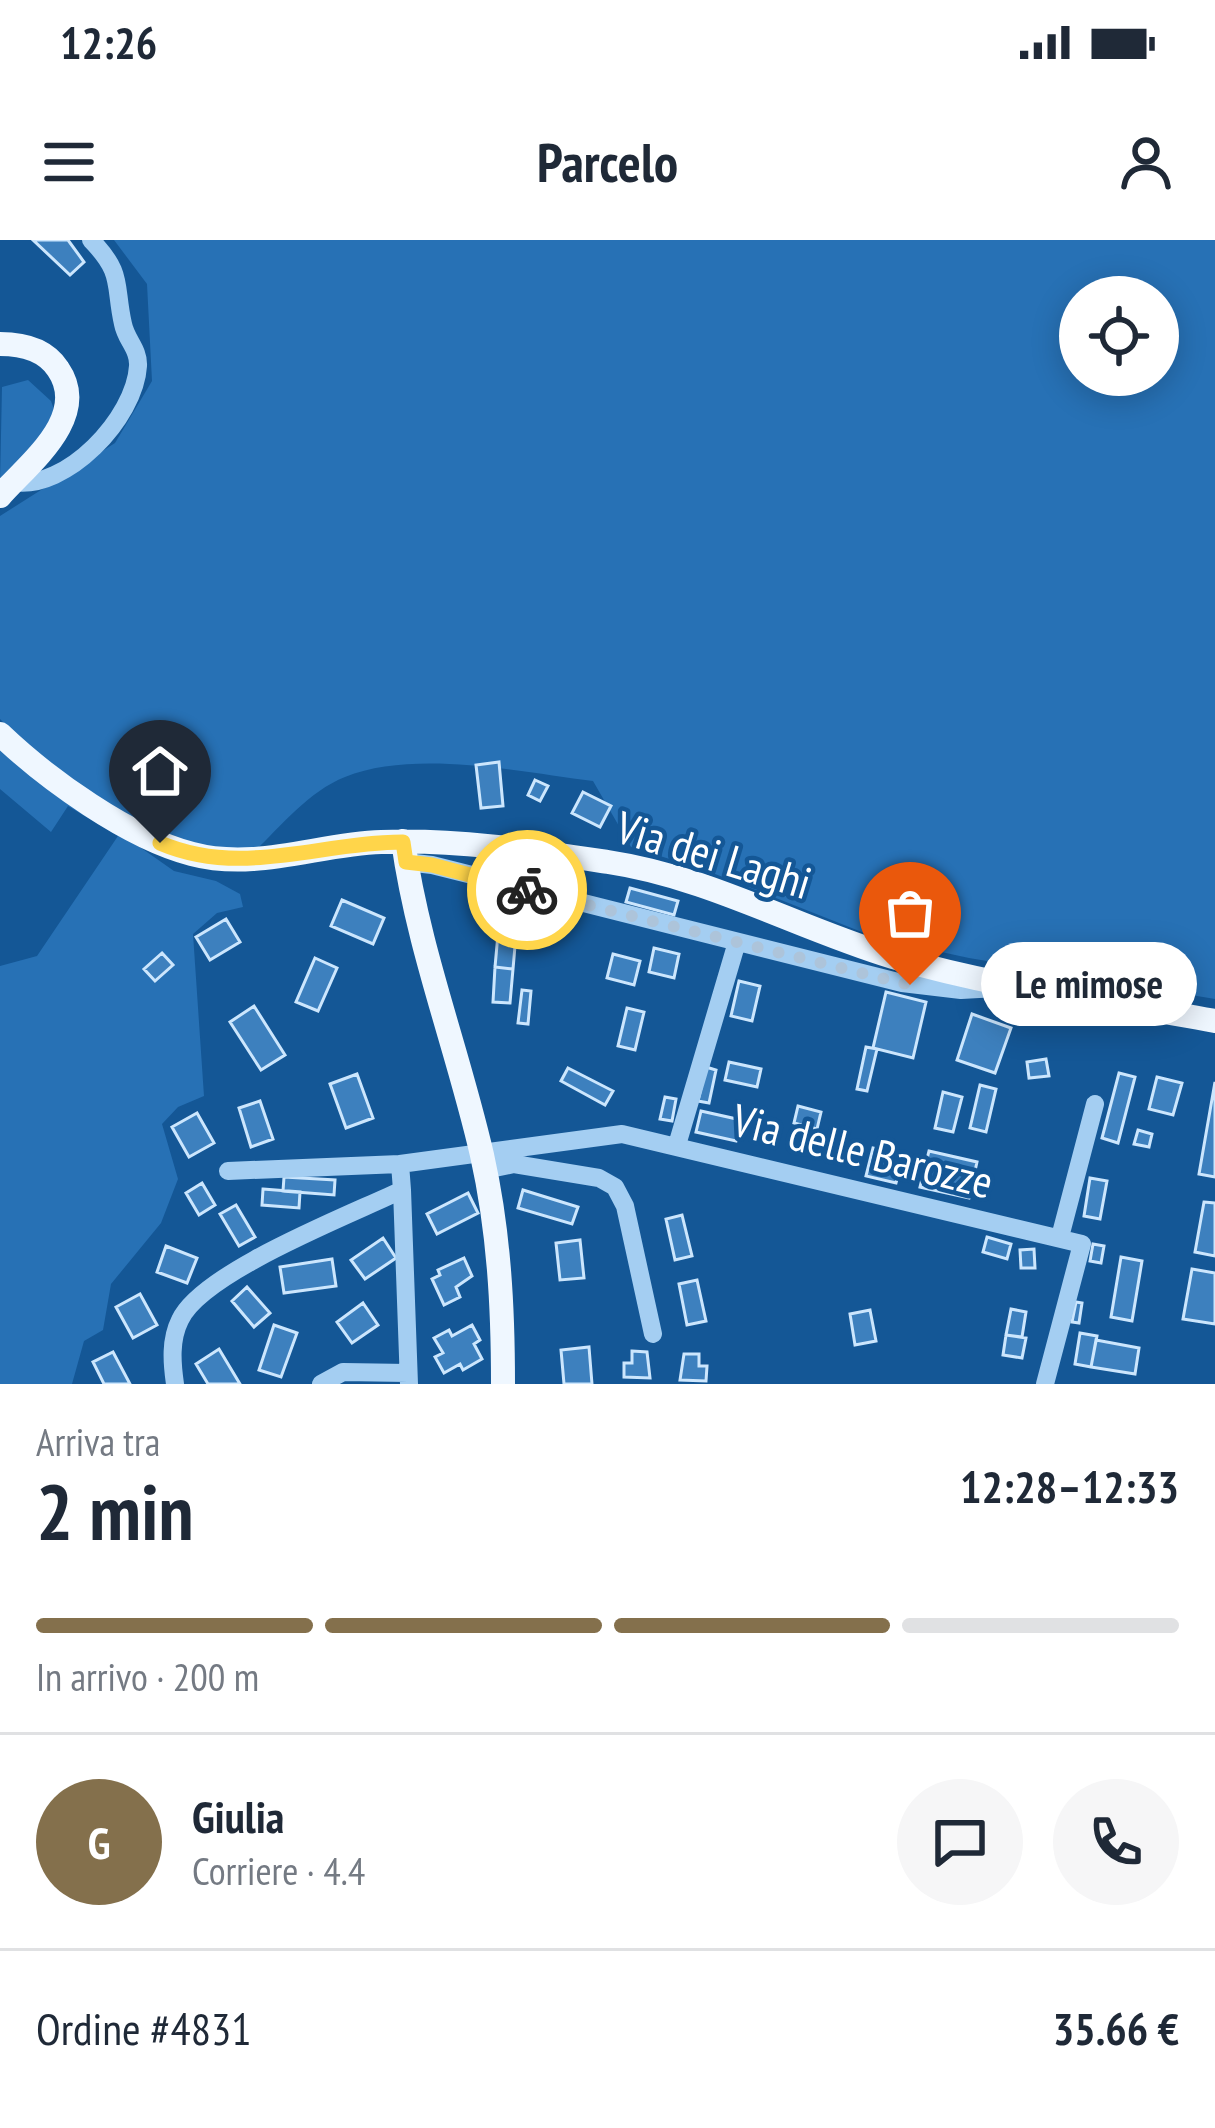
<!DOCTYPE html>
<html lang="it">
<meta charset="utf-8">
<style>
:root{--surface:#fff;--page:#f6f6f7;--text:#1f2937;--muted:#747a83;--line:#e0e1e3;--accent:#84704c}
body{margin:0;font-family:"PT Sans Narrow",sans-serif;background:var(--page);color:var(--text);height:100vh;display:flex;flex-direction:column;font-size:45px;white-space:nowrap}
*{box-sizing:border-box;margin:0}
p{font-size:39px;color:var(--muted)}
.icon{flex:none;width:66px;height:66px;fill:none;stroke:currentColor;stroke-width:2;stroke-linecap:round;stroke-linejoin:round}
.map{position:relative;height:1144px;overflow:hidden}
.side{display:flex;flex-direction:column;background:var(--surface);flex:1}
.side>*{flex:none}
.buttons{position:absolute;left:1059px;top:36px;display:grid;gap:24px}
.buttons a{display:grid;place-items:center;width:120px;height:120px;border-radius:50%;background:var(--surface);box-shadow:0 6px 30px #0003;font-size:60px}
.pin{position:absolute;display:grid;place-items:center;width:102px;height:102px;color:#fff;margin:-123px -51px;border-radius:50% 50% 50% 0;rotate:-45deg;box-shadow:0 0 12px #0007}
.pin .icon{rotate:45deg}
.courier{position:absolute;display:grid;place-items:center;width:120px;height:120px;margin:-60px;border:9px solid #ffd54a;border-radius:50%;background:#fff;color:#222;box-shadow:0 3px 15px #0007}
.bubble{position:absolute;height:84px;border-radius:42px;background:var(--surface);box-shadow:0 6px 30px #0003;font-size:39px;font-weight:700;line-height:84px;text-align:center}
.headline em{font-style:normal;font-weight:700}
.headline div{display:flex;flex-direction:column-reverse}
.headline{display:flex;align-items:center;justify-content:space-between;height:204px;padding:0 36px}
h1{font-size:78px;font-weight:700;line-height:90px}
.bar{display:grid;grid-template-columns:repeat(4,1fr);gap:18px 12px;align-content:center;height:144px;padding:0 36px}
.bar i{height:15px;border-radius:9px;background:var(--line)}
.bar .selected{background:var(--accent)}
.bar p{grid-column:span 4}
.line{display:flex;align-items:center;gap:30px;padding:0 36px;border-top:3px solid var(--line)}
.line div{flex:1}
.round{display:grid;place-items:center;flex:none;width:126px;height:126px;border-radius:63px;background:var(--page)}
.status{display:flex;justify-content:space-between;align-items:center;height:84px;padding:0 60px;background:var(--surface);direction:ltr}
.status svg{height:33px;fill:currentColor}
header{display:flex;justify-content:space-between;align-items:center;height:156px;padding:0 36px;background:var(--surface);font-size:54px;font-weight:700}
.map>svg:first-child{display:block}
.green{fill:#2771b5;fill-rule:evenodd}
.building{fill:#3d80be;stroke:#cce6fd;stroke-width:3}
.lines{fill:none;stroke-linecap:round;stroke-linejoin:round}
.minor{stroke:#a4cef2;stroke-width:18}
.major{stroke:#eff7ff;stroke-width:24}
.done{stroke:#adc4da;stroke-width:12;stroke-dasharray:0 21.6}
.route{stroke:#ffd54a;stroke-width:15}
.labels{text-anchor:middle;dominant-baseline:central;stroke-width:9;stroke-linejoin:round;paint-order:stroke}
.street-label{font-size:45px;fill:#fff;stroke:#145796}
</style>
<div class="status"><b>12:26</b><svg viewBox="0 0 49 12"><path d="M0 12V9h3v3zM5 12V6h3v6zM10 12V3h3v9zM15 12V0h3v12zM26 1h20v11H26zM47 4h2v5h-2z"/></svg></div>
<header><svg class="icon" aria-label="menu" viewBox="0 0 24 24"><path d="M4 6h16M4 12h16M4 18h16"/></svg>Parcelo<svg class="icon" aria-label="person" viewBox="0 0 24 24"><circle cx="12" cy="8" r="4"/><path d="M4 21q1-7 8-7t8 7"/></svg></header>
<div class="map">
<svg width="1215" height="1144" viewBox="0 0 1215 1144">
<rect width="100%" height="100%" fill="#145796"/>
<!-- green -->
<path class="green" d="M114 0H1215V759L969 718 877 698 705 630 631 607 593 541C521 532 414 509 345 537 309 551 280 587 253 613 235 612 213 614 196 609 137 591 44 524 0 479V276L115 203 152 141 147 44ZM1080 57H1158V135H1080Z
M28 140 51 161 55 172 47 193 0 243 2 147Z
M0 509 174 631 216 641 240 654 243 667 217 673 193 694 204 856 178 867 162 884 178 939 161 983 111 1044 103 1090 84 1101 72 1144H0V726L37 716 118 596 68 566 51 592 0 549Z"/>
<!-- building -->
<path class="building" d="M33 0H68L84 22 70 35Z
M499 522 503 566 481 568 476 525Z
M535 540 548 546 540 561 528 555Z
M583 552 611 566 600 587 572 573Z
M630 648 678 661 674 675 626 662Z
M342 660 384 678 373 704 331 686Z
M226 679 240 702 210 720 196 697Z
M498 694 516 695 513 729 495 727Z
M654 708 679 714 674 738 649 732Z
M162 713 173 725 155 741 144 729Z
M613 714 640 721 634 745 607 738Z
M315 718 337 728 318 771 296 762Z
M495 727 513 729 510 763 493 762Z
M739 741 760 746 752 781 731 776Z
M522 750 531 751 528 784 518 783Z
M886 752 926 762 913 818 873 808Z
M254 766 285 815 261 830 230 782Z
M627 768 644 772 635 810 618 806Z
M972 774 1011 788 995 833 957 820Z
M866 807 877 809 867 851 857 849Z
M1046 819 1049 836 1029 838 1027 822Z
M729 822 761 829 757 847 725 840Z
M706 827 716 830 709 863 698 861Z
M568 828 613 851 605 865 561 841Z
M1119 833 1135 837 1118 903 1102 898Z
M357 834 373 878 346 888 330 844Z
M1157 837 1182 843 1173 875 1149 869Z
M1215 842V937L1199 934Z
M980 845 996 849 986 892 970 888Z
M943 852 962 857 953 892 935 888Z
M665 857 676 859 672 881 660 879Z
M260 861 273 899 251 907 239 868Z
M798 866 821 872 817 889 794 883Z
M701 871 741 880 736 901 696 892Z
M197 873 214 903 189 917 172 887Z
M1138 890 1152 894 1149 907 1134 904Z
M873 908 903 915 896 943 866 936Z
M929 911 977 922 969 958 920 947Z
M284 937 335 940 334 955 283 951Z
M1090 938 1107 941 1100 979 1084 976Z
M202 943 215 965 199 975 186 953Z
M263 949 300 952 299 968 262 965Z
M523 950 578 967 572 984 518 968Z
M468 953 478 973 437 994 427 974Z
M1204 962 1215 963V1016L1195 1012Z
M236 965 255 997 239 1006 220 974Z
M682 975 692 1016 675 1020 666 979Z
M987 997 1011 1004 1007 1019 983 1012Z
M383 998 396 1018 365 1039 351 1020Z
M580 1000 584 1038 560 1040 556 1003Z
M1093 1004 1104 1006 1101 1023 1090 1021Z
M166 1006 197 1018 187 1043 157 1032Z
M1034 1009 1035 1028H1021L1020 1010Z
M1121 1017 1142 1021 1132 1081 1111 1077Z
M464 1018 472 1036 456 1047 460 1057 444 1065 432 1039 440 1035 438 1030Z
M332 1019 336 1046 284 1053 280 1027Z
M1192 1029 1215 1033V1084L1183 1079Z
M697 1040 706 1081 687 1085 679 1044Z
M247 1047 270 1073 254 1087 232 1061Z
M140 1054 157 1085 133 1098 116 1067Z
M1076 1062 1082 1063 1079 1083 1072 1082Z
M363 1063 378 1085 352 1103 337 1082Z
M1011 1069 1026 1072 1022 1097 1006 1095Z
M870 1070 876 1101 855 1105 850 1074Z
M274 1085 297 1093 281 1137 259 1130Z
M472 1085 480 1100 474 1104 482 1119 463 1130 460 1124 444 1133 435 1117 443 1113 434 1098 449 1090 452 1096Z
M1080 1093 1097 1096 1091 1127 1075 1124Z
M1006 1095 1026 1098 1022 1118 1003 1115Z
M1096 1100 1139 1108 1135 1134 1091 1127Z
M589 1107 592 1144H564L561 1110Z
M219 1109 240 1144H208L196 1124Z
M632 1111 647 1112 650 1138 624 1137V1123H632Z
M113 1112 130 1144H104L93 1122Z
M684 1114H699V1126H707L706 1141 680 1140Z"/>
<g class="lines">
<!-- minor -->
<path class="minor" d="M13 242C66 251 135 178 138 126 139 109 126 100 123 84 114 44 124 34 91 0
M406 622 432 625 902 743 961 750 997 748
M677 905 737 702
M485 930 514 924 599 938 615 947 625 966 653 1094
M228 931 400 924
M402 950 409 1144
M1060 997 1095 864
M175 1144C172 1123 170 1100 180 1080 202 1032 350 975 402 950L400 924 622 894 1082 1004 1045 1144
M321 1144 343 1132 408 1133"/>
<!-- major -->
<path class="major" d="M0 104C23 104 45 109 58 129 91 177 28 224 0 256
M0 494C47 539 129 598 192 614 256 631 318 604 381 602 456 599 534 611 608 622 709 637 797 688 893 717 997 748 1108 761 1215 781
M403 601C418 709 458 810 482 915 499 991 503 1066 503 1144"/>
</g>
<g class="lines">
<!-- done -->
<path class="done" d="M527 650 910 745"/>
<!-- route -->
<path class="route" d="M160 603C242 638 319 602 403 602L406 622 432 625 527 650"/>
</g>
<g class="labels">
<!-- street labels -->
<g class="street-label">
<text transform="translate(714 614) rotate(17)">Via dei Laghi</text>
<text transform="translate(863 910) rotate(14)">Via delle Barozze</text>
</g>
</g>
</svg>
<div class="buttons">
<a><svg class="icon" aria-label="locate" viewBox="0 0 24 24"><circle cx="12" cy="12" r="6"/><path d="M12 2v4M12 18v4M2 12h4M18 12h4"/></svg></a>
</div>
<div class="pin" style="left:910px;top:745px;background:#ea580c"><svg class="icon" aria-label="bag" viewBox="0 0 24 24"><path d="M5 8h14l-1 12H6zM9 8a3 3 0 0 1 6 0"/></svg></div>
<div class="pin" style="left:160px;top:603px;background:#1f2937"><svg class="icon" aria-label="home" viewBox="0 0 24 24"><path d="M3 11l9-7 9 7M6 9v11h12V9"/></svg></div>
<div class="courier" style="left:527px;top:650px"><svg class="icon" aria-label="bike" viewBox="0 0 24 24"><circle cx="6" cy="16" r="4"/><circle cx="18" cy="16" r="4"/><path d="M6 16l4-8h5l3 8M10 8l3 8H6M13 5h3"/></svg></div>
<div class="bubble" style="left:981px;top:702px;width:216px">Le mimose</div>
</div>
<section class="side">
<div class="headline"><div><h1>2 min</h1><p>Arriva tra</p></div><em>12:28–12:33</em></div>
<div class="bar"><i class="selected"></i><i class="selected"></i><i class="selected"></i><i></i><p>In arrivo · 200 m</p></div>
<div class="line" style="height:216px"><b class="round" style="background:var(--accent);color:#fff">G</b><div><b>Giulia</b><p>Corriere · 4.4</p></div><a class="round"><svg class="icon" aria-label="chat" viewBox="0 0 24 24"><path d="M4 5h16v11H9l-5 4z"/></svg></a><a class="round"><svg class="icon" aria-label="phone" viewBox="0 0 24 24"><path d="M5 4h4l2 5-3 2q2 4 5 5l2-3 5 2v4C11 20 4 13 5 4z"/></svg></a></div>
<div class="line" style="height:156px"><div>Ordine #4831</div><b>35.66 €</b></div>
</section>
